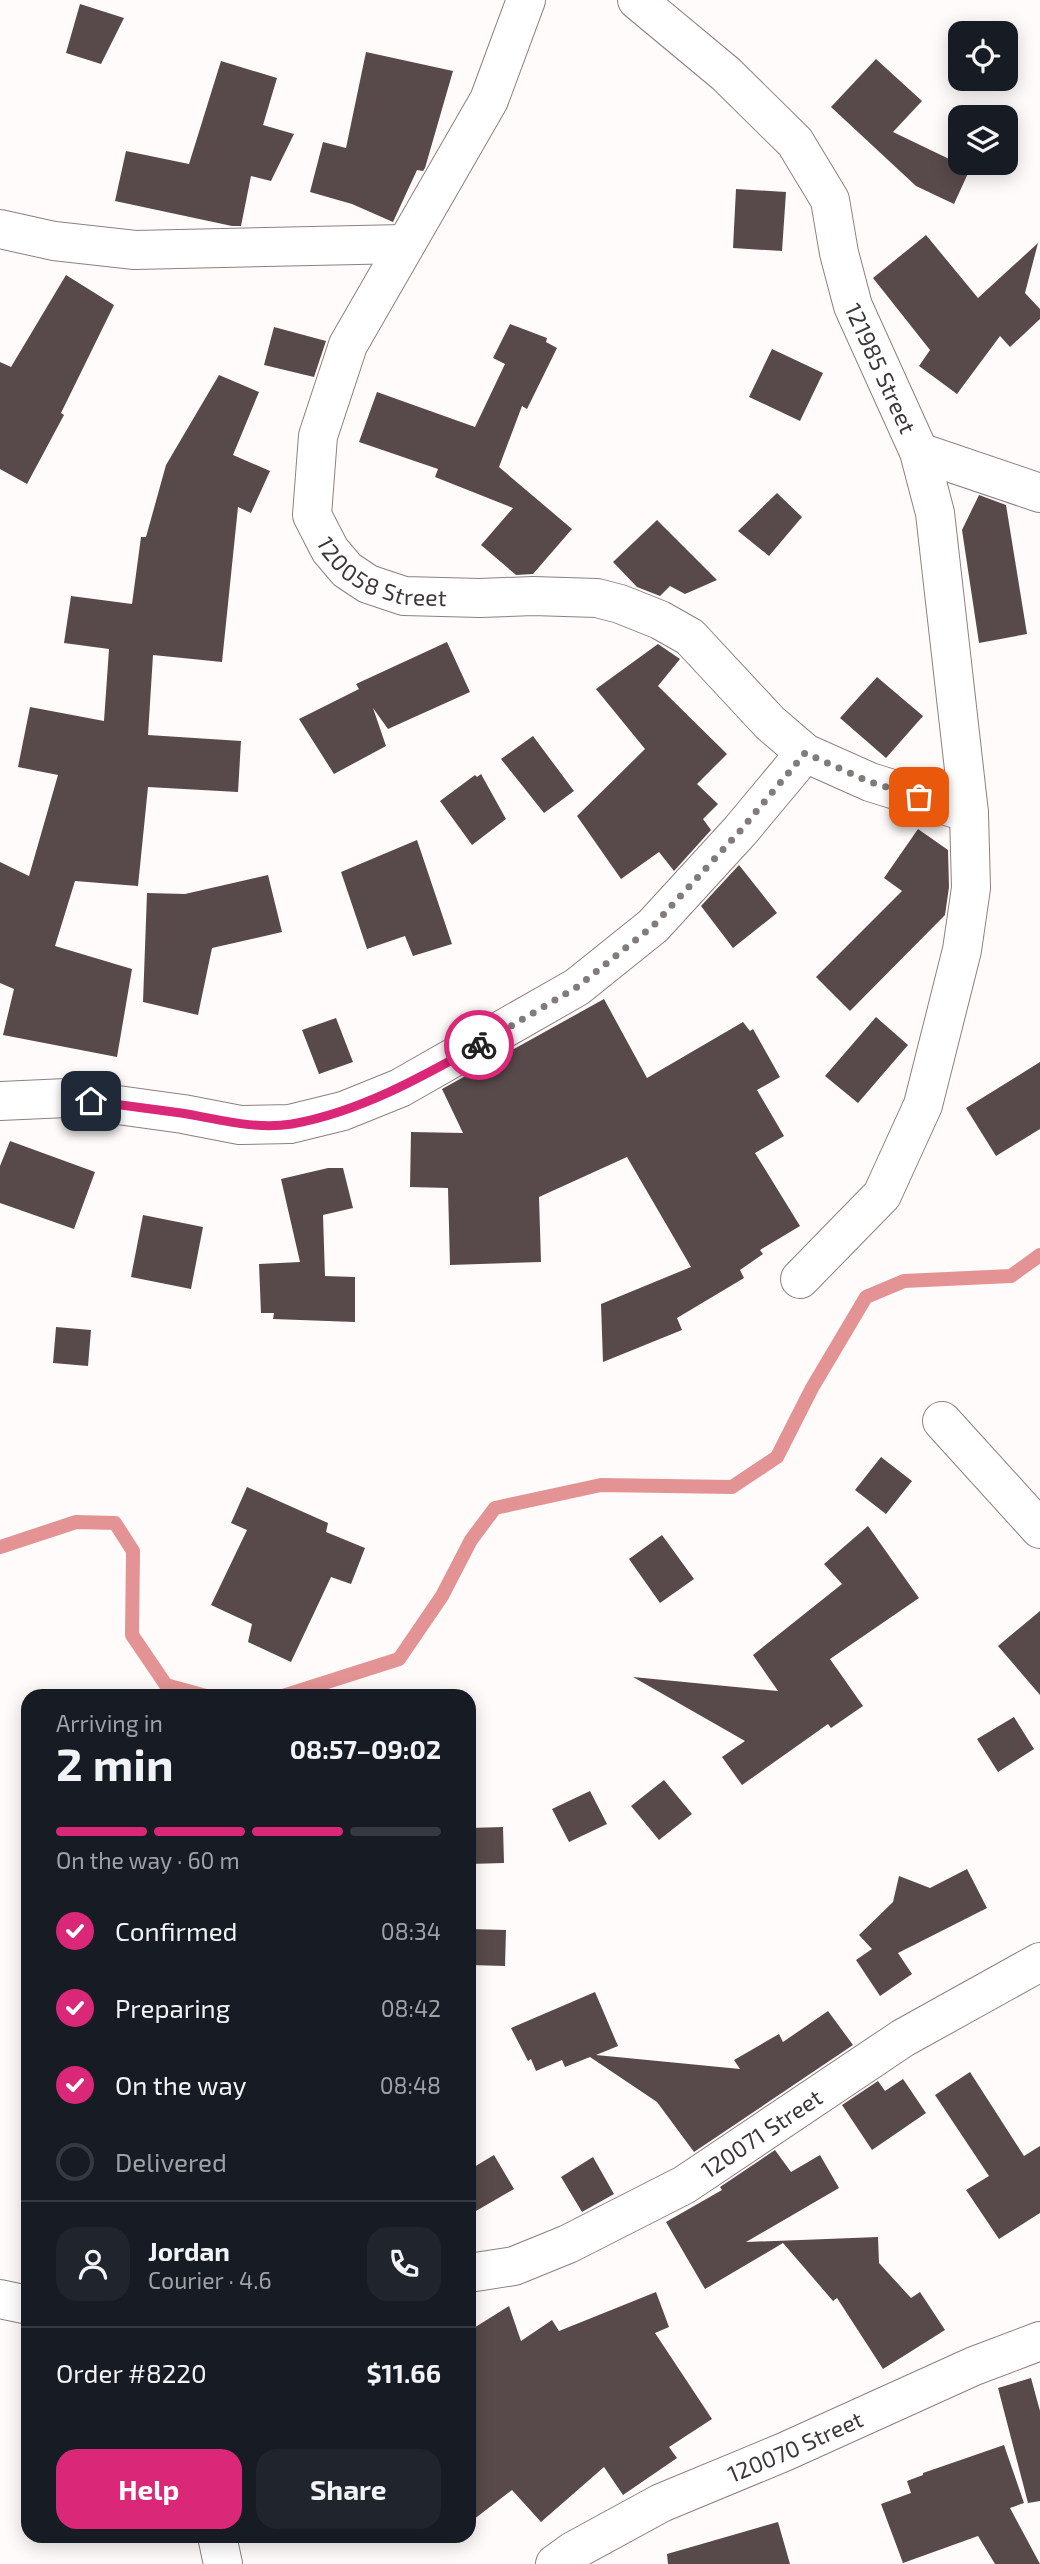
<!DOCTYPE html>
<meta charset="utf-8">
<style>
:root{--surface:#171b24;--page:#20242c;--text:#f1f3f6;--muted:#9ea1a6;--line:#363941;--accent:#db2777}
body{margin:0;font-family:"Exo 2",sans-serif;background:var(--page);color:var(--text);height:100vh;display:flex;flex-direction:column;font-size:26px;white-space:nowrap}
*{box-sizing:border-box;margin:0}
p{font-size:23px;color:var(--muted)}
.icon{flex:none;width:38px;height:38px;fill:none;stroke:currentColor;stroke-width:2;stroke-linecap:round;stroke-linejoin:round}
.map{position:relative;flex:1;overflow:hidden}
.drawer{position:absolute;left:21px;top:1689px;width:455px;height:854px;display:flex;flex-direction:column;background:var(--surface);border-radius:21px;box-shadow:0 4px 18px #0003}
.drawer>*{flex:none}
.fabs{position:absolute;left:948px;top:21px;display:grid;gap:14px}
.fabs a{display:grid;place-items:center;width:70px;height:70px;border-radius:14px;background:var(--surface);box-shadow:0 4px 18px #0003;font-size:35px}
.pin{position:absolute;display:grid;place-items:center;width:60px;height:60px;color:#fff;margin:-30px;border-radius:14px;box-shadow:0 4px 10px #0006}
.courier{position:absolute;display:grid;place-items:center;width:70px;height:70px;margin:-35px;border:5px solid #db2777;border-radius:50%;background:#fff;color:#222;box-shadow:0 2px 9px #0007}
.headline em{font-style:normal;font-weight:700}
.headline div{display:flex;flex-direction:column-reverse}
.headline{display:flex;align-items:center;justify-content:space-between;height:119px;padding:0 35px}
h1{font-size:46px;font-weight:700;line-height:52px}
.bar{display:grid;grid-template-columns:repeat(4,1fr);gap:10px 7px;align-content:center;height:84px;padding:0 35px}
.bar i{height:9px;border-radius:5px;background:var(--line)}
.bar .selected{background:var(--accent)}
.bar p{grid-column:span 4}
.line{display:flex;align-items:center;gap:18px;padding:0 35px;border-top:2px solid var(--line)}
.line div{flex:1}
.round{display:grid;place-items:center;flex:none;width:74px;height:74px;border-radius:21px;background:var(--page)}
ol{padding:0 35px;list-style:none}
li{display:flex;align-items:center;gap:21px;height:77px}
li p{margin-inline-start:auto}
li .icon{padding:7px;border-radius:50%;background:var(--accent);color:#fff;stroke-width:4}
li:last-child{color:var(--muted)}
li i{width:38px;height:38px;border:4px solid var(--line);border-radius:50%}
.primary-button{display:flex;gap:14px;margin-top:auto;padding:14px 35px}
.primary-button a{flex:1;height:80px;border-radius:21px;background:var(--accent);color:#fff;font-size:28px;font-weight:700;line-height:80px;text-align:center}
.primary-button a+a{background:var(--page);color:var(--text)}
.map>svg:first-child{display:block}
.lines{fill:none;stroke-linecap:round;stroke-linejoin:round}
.stream{stroke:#e39394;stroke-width:14}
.building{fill:#584a4a}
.minor-casing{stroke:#8f7f7f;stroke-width:40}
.minor{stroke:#fff;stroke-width:38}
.done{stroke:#817c7b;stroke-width:7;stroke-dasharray:0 12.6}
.route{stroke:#db2777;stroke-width:9}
.labels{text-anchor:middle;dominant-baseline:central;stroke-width:7;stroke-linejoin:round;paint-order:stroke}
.street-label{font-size:23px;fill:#3e3737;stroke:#fff}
</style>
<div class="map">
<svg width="1040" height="2564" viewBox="0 0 1040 2564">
<rect width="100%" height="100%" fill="#fefbfa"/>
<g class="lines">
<!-- stream -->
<path class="stream" d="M0 1547 76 1522 115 1523 133 1551 132 1635 166 1685 206 1696
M283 1696 399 1659 442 1596 471 1540 495 1508 601 1485 732 1487 777 1457 812 1388 866 1297 904 1281 1011 1276 1040 1255"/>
</g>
<!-- building -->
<path class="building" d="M80 4 124 18 101 64 66 53Z
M366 52 453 71 425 168 423 171 417 170 393 222 352 204 310 192 323 142 346 148Z
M876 59 922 101 893 132 970 169 954 204 916 186 831 107Z
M221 61 277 78 263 125 294 134 271 181 251 176 241 226H232L115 201 126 151 189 164Z
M736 189 786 192 782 251 733 248Z
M926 235 978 298 1038 243 1025 293 1040 309V319L1010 347 1000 336 957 394 919 366 930 350 873 278Z
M66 275 114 305 61 413 64 415 27 484 0 469V362L11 367Z
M510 324 547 338 546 342 557 348 527 409 522 406 499 467 572 529 533 574 516 575 481 545 513 508 435 477 438 469 359 442 377 392 475 427 505 364 493 358Z
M274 327 326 341 314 377 264 365Z
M772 349 823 373 800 421 749 397Z
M219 375 259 392 233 455 270 471 251 513 238 507 222 662 153 655 148 735 241 741 238 792 148 787 138 886 75 881 55 946 132 969 117 1057 3 1035 14 989 0 983V862L29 876 58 775 18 767 30 707 104 721 109 649 64 643 71 596 132 604 141 537H146L166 465Z
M777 493 802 517 769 556 738 531Z
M979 495 1006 505 1027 634 979 643 962 530Z
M657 520 717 580 685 594 670 586 660 596 637 587 613 562Z
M447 642 470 692 388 729 373 708 386 746 334 774 299 719 359 689 356 684Z
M658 644 680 659 658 686 727 754 697 784 718 804 703 819 711 830 674 871 659 852 621 879 577 816 645 749 596 689Z
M877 677 923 716 886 758 840 718Z
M533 736 574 791 544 813 501 759Z
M481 774 506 819 472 845 440 801 475 775 477 777Z
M918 829 948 850 949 887 945 915 850 1011 816 977 902 891 884 878Z
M417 840 452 944 413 956 405 936 367 949 341 872Z
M739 865 777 913 733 948 701 906Z
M268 875 282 932 212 948 198 1015 143 1002 147 893 185 894Z
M604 999 647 1078 743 1022 750 1031 753 1029 780 1077 757 1090 784 1136 755 1153 800 1226 760 1250 763 1254 740 1270 744 1278 677 1318 682 1330 603 1362 601 1304 691 1267 627 1157 539 1197 541 1262 450 1265 448 1188 410 1187 411 1132 463 1133 442 1089Z
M876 1017 908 1045 858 1103 825 1076Z
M336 1018 353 1062 319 1074 302 1030Z
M1040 1062V1129L996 1156 966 1108Z
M10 1141 95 1172 74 1229 0 1203V1166Z
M328 1168H343L353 1208 323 1215 325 1276 355 1277V1322L273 1319 274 1313H261L259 1264 300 1262 281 1179Z
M143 1215 203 1227 191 1289 131 1277Z
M56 1327 91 1330 88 1366 53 1363Z
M881 1457 912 1481 886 1514 855 1490Z
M247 1487 328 1523 326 1532 365 1548 351 1584 331 1577 291 1662 248 1642 252 1624 211 1605 247 1530 231 1523Z
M868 1526 919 1598 830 1659 863 1706 831 1728 828 1724 742 1785 722 1757 745 1741 633 1677 778 1691 753 1655 842 1584 824 1564Z
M662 1535 694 1579 660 1603 629 1559Z
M1040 1611V1695L998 1646Z
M1014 1717 1034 1749 998 1772 977 1739Z
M664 1780 692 1814 659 1840 631 1806Z
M590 1791 607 1824 569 1842 552 1809Z
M503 1827 504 1863 469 1864V1828Z
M967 1869 987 1908 898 1953 912 1974 880 1996 856 1960 872 1949 859 1935 893 1902 899 1876 930 1888Z
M469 1929 506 1930 505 1966 469 1965Z
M595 1992 618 2046 596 2055 740 2069 734 2060 779 2034 783 2042 828 2011 853 2045 694 2152 657 2102 590 2057 565 2067 562 2060 536 2071 531 2059 528 2061 511 2028Z
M970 2072 1024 2156 1040 2146V2213L999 2239 966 2190 989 2176 935 2095Z
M903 2079 926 2113 872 2150 842 2105 878 2081 885 2091Z
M775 2150 791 2172 820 2155 839 2188 746 2242 878 2237 879 2263 911 2298 920 2292 945 2330 883 2369 837 2298 833 2301 783 2243 705 2289 666 2222 722 2190 720 2187Z
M494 2155 514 2189 469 2215V2170Z
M593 2157 614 2194 582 2212 561 2177Z
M656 2292 669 2327 655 2333 712 2419 669 2447 677 2458 623 2495 604 2467 541 2522 512 2490 469 2523V2331L509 2306 521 2341 552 2320 559 2331Z
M1031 2378 1040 2411V2501L1028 2503 998 2388Z
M1004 2445 1024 2503 1010 2508 1040 2564H995L978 2536 903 2563 881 2504 911 2493 907 2481 923 2475V2473Z
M778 2522 790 2564H668L667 2554Z"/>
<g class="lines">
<!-- minor casing -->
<g class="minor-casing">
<g id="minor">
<path id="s1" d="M526 0 489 100 348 345 318 436 312 515 330 550 347 570 368 584 404 596 480 598 533 596 597 598 620 604 660 620 690 637 770 723 805 753 870 782 969 813"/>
<path id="s2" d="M637 0 726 74 795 142 830 200 839 253 853 306 919 452 935 513 969 813 971 888 962 950 923 1105 882 1195 800 1279"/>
<path d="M0 229 54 241 135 250 404 244"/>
<path d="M919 452 1040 493"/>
<path d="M0 1101 67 1098 183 1114 240 1125 290 1124 343 1111 400 1088 577 987 653 926 740 831 805 753"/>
<path d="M942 1421 1040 1529"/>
<path id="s3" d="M469 2273 514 2266 568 2244 684 2185 903 2038 1040 1962"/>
<path d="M0 2299 28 2305"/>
<path d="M217 2536 223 2564"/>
<path id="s4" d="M555 2564 573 2551 661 2503 784 2452 974 2366 1040 2341"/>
</g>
</g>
<!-- minor -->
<use href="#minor" class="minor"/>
</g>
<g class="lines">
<!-- done -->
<path class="done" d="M479 1045 577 987 653 926 740 831 805 753 870 782 919 797"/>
<!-- route -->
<path class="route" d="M91 1101C121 1105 151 1109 181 1113 218 1119 254 1130 292 1124 359 1112 420 1078 479 1045"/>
</g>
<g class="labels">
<!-- street labels -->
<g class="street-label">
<text stroke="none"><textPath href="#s2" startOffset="457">121985 Street</textPath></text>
<text stroke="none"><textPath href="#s1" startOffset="663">120058 Street</textPath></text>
<text stroke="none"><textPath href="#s3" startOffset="327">120071 Street</textPath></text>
<text stroke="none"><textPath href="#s4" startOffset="268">120070 Street</textPath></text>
</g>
</g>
</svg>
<div class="fabs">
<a><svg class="icon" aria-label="locate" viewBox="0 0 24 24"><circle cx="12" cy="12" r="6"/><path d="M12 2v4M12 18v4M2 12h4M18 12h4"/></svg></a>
<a><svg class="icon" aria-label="layers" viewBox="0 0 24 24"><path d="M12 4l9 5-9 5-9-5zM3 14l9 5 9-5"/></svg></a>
</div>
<div class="pin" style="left:919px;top:797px;background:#ea580c"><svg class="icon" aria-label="bag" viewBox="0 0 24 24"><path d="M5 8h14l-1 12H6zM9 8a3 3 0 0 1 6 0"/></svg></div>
<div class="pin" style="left:91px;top:1101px;background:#1f2937"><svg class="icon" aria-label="home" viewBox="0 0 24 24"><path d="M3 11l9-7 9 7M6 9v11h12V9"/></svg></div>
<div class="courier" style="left:479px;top:1045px"><svg class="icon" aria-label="bike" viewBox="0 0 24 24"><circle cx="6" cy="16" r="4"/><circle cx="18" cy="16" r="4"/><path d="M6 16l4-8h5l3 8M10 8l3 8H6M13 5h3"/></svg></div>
<section class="drawer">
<div class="headline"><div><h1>2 min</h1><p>Arriving in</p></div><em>08:57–09:02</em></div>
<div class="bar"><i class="selected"></i><i class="selected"></i><i class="selected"></i><i></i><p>On the way · 60 m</p></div>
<ol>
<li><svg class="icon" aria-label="check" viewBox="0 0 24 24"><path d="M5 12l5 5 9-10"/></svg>Confirmed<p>08:34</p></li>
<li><svg class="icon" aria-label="check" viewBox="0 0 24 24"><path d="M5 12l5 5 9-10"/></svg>Preparing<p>08:42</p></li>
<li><svg class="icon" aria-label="check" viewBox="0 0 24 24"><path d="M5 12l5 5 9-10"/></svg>On the way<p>08:48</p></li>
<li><i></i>Delivered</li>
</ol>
<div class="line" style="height:126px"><a class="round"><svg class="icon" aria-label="person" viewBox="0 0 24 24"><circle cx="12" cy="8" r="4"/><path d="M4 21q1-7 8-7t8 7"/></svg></a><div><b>Jordan</b><p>Courier · 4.6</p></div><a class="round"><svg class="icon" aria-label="phone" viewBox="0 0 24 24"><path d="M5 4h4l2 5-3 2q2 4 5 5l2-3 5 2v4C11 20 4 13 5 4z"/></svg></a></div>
<div class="line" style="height:91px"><div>Order #8220</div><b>$11.66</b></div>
<div class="primary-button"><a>Help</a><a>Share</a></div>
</section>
</div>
